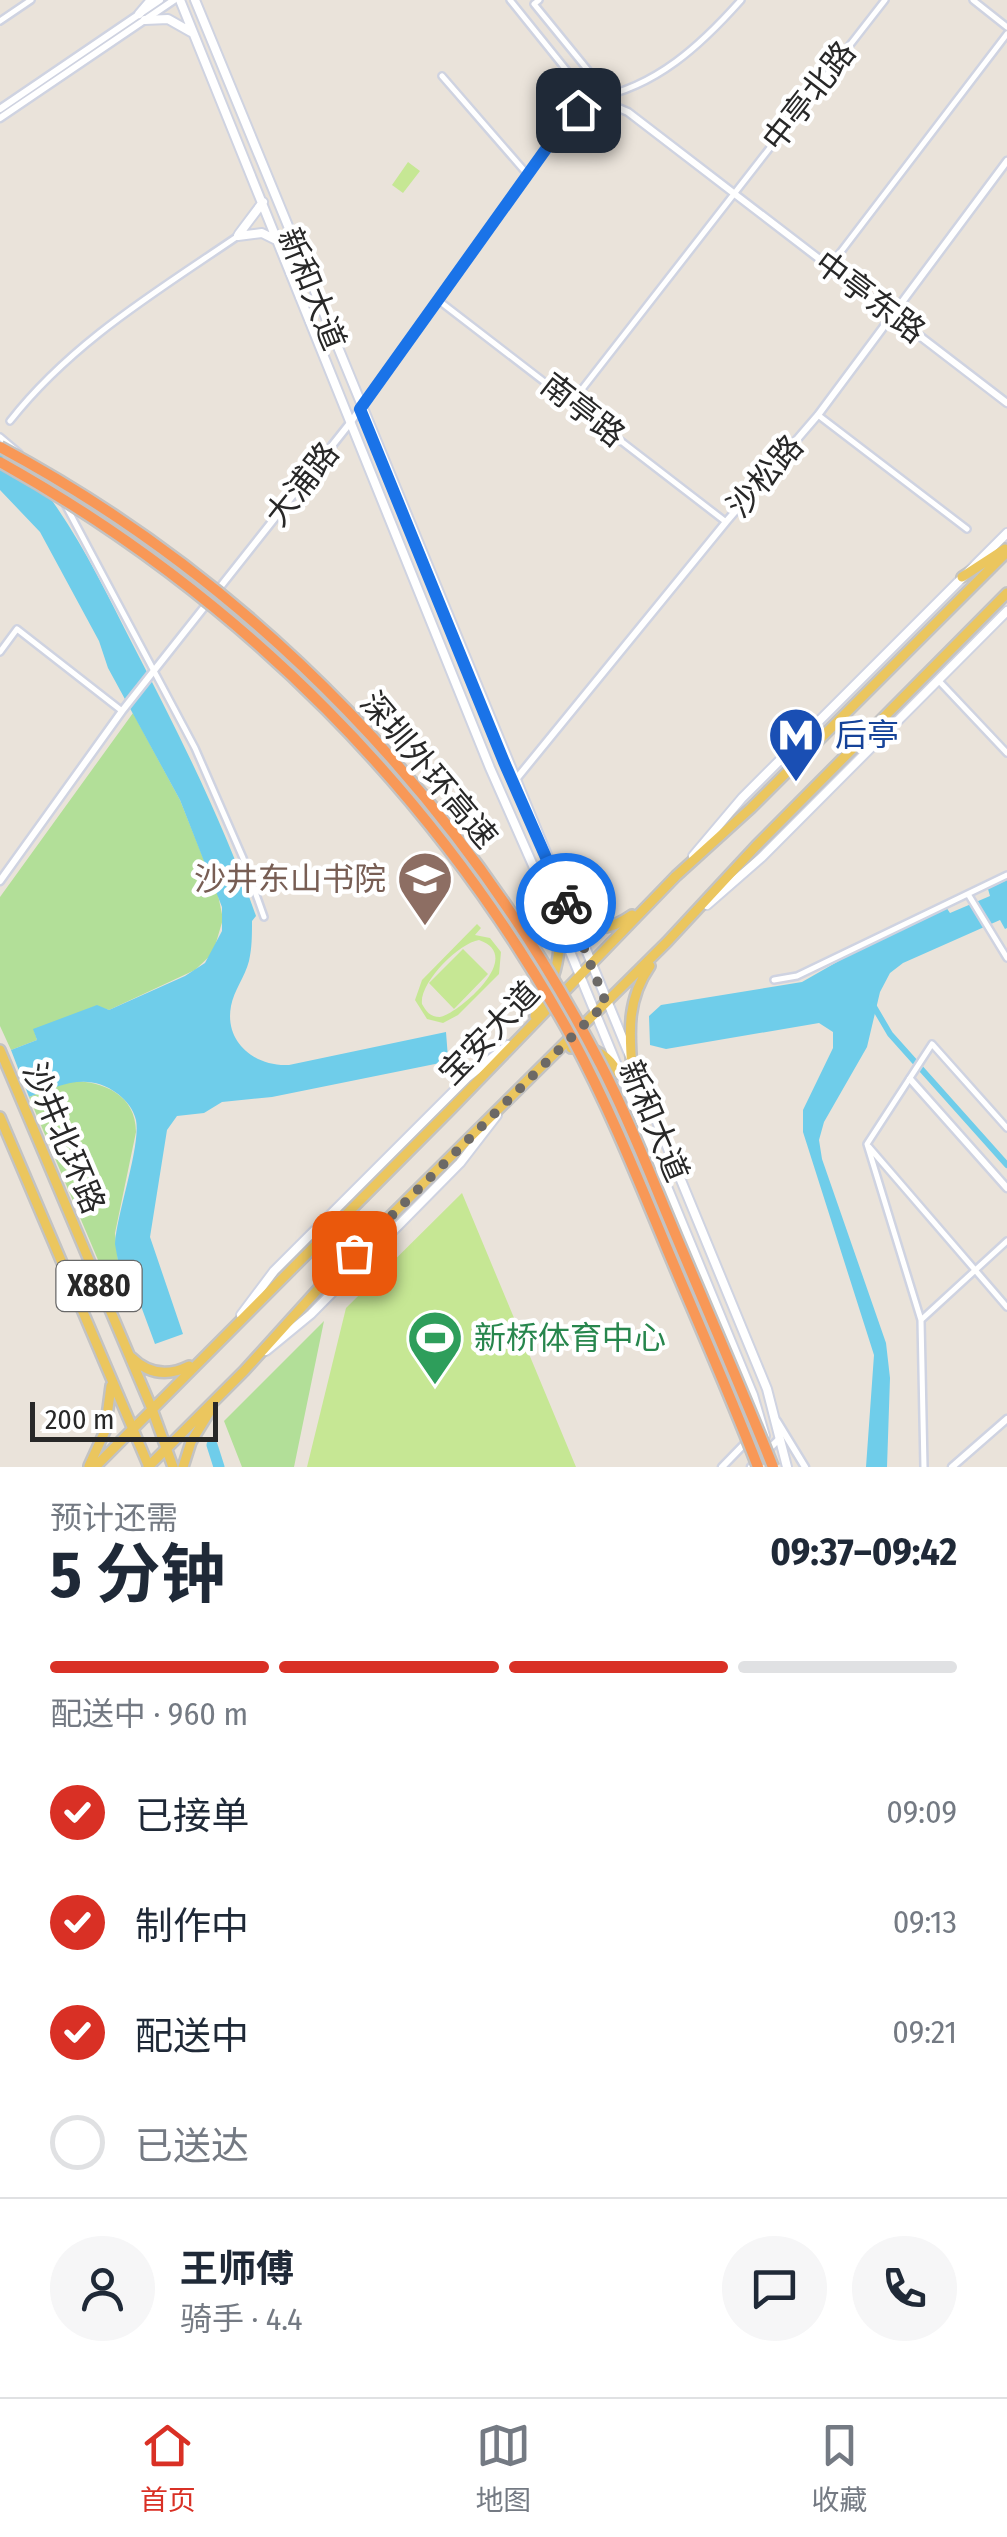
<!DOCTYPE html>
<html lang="zh">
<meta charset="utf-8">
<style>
:root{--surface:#fff;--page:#f6f6f7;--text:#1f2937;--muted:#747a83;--line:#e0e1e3;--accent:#d93025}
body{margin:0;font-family:"Fira Sans Condensed","Noto Sans SC",sans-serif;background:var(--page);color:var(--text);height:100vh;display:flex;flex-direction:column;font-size:38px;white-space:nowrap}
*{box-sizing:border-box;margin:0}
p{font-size:32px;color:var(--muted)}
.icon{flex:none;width:55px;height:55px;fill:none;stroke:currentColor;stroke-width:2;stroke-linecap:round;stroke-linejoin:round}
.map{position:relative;height:1467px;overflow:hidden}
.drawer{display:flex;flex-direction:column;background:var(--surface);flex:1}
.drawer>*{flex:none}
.scale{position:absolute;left:30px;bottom:25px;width:188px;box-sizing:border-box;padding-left:10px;border:5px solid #282828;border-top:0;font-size:28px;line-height:35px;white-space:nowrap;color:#282828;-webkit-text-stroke:8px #fff;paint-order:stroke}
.pin{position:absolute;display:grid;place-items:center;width:85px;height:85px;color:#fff;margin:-42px;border-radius:20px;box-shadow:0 5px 15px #0006}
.courier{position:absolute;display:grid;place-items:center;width:100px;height:100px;margin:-50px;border:8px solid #1a73e8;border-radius:50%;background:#fff;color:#222;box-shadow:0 2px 12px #0007}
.head em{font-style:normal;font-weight:700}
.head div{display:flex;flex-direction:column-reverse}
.head{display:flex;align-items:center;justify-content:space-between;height:170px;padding:0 50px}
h1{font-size:65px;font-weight:700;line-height:75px}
.bar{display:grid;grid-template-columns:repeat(4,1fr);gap:15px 10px;align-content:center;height:120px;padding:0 50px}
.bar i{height:12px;border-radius:8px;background:var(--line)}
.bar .selected{background:var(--accent)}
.bar p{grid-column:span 4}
.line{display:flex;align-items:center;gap:25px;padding:0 50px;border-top:2px solid var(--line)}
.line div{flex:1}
.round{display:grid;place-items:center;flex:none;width:105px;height:105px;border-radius:52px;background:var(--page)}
ol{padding:0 50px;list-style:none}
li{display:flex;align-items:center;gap:30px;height:110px}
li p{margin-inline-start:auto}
li .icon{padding:10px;border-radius:50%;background:var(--accent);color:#fff;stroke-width:4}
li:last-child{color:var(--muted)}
li i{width:55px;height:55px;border:5px solid var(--line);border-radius:50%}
.menu{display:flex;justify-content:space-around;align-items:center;height:140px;border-top:2px solid var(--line);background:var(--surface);font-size:28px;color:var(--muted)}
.menu a{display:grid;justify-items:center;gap:5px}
.menu .selected{color:var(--accent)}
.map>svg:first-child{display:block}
.green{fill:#b2df98}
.pitch{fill:#c6e794;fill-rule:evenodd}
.water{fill:#6fcdea}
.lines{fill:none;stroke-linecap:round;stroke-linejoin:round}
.canal{stroke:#6fcdea;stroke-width:6}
.river{stroke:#6fcdea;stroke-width:11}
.minor-casing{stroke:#cfd3e1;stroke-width:10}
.tertiary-casing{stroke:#cfd3e1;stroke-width:11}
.secondary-casing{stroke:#cfd3e1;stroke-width:12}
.primary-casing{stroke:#c3c3c3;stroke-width:14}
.minor{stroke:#fff;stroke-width:5}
.tertiary{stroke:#fff;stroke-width:6}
.secondary{stroke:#fff;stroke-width:8}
.primary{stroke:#ebc65e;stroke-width:9}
.motorway-bridge-casing{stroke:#c3c3c3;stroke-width:15;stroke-linecap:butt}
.motorway-bridge{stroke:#f89857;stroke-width:10}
.done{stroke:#6c6966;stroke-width:10;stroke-dasharray:0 18}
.route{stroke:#1a73e8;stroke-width:12}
.labels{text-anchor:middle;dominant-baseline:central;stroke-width:9;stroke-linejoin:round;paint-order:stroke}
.shield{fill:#fff;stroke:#686868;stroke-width:2.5}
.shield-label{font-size:30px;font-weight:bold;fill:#282828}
.street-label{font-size:32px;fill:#282828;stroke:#fff}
.transit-label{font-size:32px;fill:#164399;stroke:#fff;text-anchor:start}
.education-label{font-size:32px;fill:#785e54;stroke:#fff;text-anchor:end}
.leisure-label{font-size:32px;fill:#27864d;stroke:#fff;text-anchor:start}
</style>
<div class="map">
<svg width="1007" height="1467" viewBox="0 0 1007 1467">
<rect width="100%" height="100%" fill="#eae3da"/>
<!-- green -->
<path class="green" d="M133 713 180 800 218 895 223 919 213 953 195 970 109 1010 96 1006 34 1030 37 1040 11 1050 0 1026V897Z
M71 1081C104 1081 136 1095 136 1132L115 1233 118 1261 101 1267 29 1097Z
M324 1321 294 1467H242L224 1421Z"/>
<!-- pitch -->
<path class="pitch" d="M408 162 420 171 403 193 392 185Z
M477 924 481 928 475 935 490 938 501 952 499 974 458 1015 443 1023 427 1019 415 1000 422 980ZM479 940C528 957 453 1017 440 1017 430 1017 426 1011 422 1004 419 983 459 943 479 940Z
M463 949 488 974 454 1009 429 983Z
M462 1193 576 1467H307L346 1308Z"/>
<!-- water -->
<path class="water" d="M0 441C62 498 95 571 133 645 179 734 223 821 256 916L252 921C252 935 252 948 249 961 245 977 234 990 231 1006 224 1043 256 1067 289 1065L446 1032 448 1058 440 1063 272 1097 222 1102 204 1113 177 1116 167 1130 150 1237 183 1334 155 1344 124 1260 118 1261 115 1244C117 1212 141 1146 136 1120 133 1109 127 1101 118 1094 88 1071 60 1085 29 1097L11 1050 37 1040 33 1029 97 1005 109 1010 185 976 205 963 222 931V907L180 800 108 668 99 641 40 532 0 490Z
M1007 880V928L1005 929 1000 920 903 963 890 973 880 992 867 1047 824 1122 819 1140 822 1159 886 1343 890 1378 887 1467H866L874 1355 803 1132V1110L833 1048V1032L819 1023 666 1049 650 1045 649 1016 661 1005 802 982 886 934 946 907 950 913 990 896 988 889Z"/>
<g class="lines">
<!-- canal -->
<path class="canal" d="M873 1005 890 1034 1007 1165"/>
<!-- river -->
<path class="river" d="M212 1445 219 1467"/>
<!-- minor casing -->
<g class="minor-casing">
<path id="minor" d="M510 0 576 82 595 98C656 87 701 45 741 0
M539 0 534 4 609 96
M973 0 1007 27
M0 21 31 0
M442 76 528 175
M830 266 1007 34
M438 300 726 522
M572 402 885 0
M818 415 967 529
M10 421C72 342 156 292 238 236
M0 437 19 453
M66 506 195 748 243 858 264 917
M0 652 17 629 122 711
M939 681 1007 753
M968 894 1007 958
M774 980 797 976 1007 875
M869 1147 1007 1307
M921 1320 1007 1241
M924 1467 921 1320 867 1144 932 1044 1007 1128"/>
</g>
<!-- tertiary casing -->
<g class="tertiary-casing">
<path id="tertiary" d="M0 109 160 0
M0 118 174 0
M513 783 726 522 818 415 1007 161
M0 881 122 711 350 423 566 121 595 98 628 112 1007 403
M910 1079 1007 1188
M777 1421 805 1467
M722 1467 758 1430
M751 1467 780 1438
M952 1467 1007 1419"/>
</g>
<!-- secondary casing -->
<g class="secondary-casing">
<path id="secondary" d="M180 0 490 768 557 920 753 1395 765 1436
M195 0C382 464 573 927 767 1389L787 1467
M139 14 151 0
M145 20 168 19 191 32
M239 234 263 202
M238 236 262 233 276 240
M693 856 742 798 1007 533
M707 905 762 857 1007 611
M241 1315 274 1271 467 1078 508 1045
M266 1351 311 1314 460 1163 497 1115"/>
</g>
<!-- primary casing -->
<g class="primary-casing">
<path id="primary" d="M962 577 1005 549
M571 914C591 934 611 930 632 915
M535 1016C553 984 564 957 557 920
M571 1048C592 1046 608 1054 618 1073
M0 1050 152 1409 173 1467
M632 1069C629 1031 627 999 650 966
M0 1117 149 1467
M131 1357C148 1374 167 1377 189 1366
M89 1466 105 1431 111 1386
M95 1467 450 1110 676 876 751 808 1007 552
M148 1467 244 1371 329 1277 667 942 756 846 1007 593
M183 1467 191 1442 210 1411"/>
</g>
<!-- minor -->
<use href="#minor" class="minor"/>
<!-- tertiary -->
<use href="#tertiary" class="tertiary"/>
<!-- secondary -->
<use href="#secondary" class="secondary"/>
<!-- primary -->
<use href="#primary" class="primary"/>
<!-- motorway-bridge casing -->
<g class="motorway-bridge-casing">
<path id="motorway-bridge" d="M0 447C258 585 467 805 601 1065 630 1121 652 1179 677 1238 709 1314 742 1390 773 1467
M0 462C242 597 438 795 572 1038 608 1105 636 1174 665 1244 696 1318 729 1392 758 1467"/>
</g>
<!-- motorway-bridge -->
<use href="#motorway-bridge" class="motorway-bridge"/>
</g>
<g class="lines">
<!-- done -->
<path class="done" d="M354 1253 606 1003 566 903"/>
<!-- route -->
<path class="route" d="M566 903 504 762 360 409 566 121 578 110"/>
</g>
<!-- icons -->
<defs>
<g id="metro-pin" transform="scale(2.875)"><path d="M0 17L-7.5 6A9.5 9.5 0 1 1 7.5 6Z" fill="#1a4fb4" stroke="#fff"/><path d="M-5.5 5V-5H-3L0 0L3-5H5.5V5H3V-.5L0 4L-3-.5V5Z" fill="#fff"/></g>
<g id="university-pin" transform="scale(2.875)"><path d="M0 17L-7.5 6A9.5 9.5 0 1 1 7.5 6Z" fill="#8d6e63" stroke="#fff"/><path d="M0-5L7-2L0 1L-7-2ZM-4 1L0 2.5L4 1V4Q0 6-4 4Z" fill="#fff"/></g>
<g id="stadium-pin" transform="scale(2.875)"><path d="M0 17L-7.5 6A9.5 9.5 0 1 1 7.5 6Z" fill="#2e9e5b" stroke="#fff"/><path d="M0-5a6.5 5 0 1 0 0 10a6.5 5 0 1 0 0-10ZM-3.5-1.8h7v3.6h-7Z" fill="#fff"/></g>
</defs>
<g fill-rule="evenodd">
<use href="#metro-pin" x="796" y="735"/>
<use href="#university-pin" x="425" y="879"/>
<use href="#stadium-pin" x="435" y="1338"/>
</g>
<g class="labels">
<!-- shield labels -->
<rect class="shield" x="56.5" y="1261" width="85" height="50" rx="8"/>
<g class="shield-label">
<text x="99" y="1286">X880</text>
</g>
<!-- street labels -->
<g class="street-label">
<text transform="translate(809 96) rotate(-52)">中亭北路</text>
<text transform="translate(312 289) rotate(68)">新和大道</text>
<text transform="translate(870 297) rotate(37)">中亭东路</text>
<text transform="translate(583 410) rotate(38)">南亭路</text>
<text transform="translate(765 476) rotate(-49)">沙松路</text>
<text transform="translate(302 484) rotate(-52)">大浦路</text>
<text transform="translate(429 770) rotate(50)">深圳外环高速</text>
<text transform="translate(489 1033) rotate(-46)">宝安大道</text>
<text transform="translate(654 1121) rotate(67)">新和大道</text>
<text transform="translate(64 1138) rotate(67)">沙井北环路</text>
</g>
<!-- transit labels -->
<g class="transit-label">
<text x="835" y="735">后亭</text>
</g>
<!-- education labels -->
<g class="education-label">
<text x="386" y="879">沙井东山书院</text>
</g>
<!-- leisure labels -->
<g class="leisure-label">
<text x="474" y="1338">新桥体育中心</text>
</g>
</g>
</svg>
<div class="scale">200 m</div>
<div class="pin" style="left:354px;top:1253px;background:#ea580c"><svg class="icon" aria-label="bag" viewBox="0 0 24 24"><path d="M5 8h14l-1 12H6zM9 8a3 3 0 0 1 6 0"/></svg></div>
<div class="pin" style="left:578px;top:110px;background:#1f2937"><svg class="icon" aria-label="home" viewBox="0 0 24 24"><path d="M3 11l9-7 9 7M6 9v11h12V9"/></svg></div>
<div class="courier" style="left:566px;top:903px"><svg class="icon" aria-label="bike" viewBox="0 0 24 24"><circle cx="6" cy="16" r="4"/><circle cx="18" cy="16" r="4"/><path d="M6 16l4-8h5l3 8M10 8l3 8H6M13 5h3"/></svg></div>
</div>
<section class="drawer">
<div class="head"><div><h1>5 分钟</h1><p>预计还需</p></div><em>09:37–09:42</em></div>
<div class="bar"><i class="selected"></i><i class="selected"></i><i class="selected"></i><i></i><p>配送中 · 960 m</p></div>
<ol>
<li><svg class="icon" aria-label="check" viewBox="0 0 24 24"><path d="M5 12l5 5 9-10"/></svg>已接单<p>09:09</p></li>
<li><svg class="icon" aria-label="check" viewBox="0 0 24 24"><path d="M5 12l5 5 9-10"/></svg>制作中<p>09:13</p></li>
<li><svg class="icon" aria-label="check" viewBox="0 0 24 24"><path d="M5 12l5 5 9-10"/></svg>配送中<p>09:21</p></li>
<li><i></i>已送达</li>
</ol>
<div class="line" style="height:180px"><a class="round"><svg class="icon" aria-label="person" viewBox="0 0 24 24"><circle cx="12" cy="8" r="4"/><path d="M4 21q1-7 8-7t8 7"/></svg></a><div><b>王师傅</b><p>骑手 · 4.4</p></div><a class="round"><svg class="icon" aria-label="chat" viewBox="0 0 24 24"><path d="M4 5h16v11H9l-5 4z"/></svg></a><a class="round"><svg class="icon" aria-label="phone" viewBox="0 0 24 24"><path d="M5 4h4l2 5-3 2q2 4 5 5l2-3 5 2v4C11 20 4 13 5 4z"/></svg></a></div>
</section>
<nav class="menu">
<a class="selected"><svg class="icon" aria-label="home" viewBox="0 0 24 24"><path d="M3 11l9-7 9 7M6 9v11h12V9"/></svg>首页</a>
<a><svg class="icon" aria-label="map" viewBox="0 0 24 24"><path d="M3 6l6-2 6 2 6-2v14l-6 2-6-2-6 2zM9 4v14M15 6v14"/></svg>地图</a>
<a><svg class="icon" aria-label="saved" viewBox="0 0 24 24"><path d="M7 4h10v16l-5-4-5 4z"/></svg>收藏</a>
</nav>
